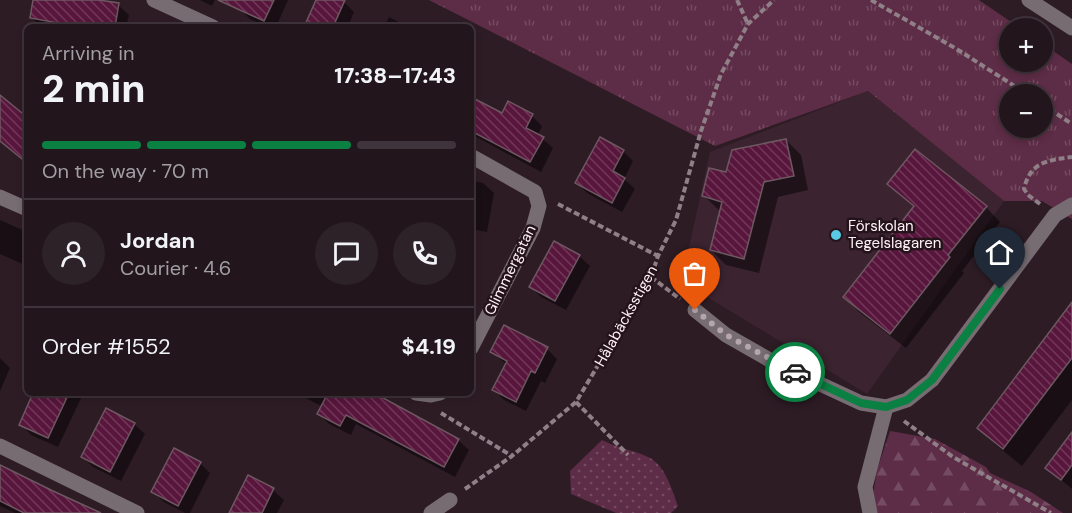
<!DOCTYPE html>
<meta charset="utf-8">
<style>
:root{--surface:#22151c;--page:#2e2229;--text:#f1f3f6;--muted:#a29fa3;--line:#3f343b;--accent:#0b8043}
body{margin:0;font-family:"DM Sans",sans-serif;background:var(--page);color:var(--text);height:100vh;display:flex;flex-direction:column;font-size:22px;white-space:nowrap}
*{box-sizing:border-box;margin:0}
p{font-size:20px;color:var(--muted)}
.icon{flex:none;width:33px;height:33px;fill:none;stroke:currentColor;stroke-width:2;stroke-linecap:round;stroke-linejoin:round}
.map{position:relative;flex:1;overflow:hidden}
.drawer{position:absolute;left:24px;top:24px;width:450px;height:372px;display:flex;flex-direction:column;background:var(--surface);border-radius:9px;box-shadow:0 3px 9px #0003,0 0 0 2px var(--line)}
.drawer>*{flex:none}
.controls{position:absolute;left:999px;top:18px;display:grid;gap:12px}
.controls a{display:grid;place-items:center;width:54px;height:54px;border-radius:50%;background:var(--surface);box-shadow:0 3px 9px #0003,0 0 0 2px var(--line);font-size:30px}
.pin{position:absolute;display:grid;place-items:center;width:51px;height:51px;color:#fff;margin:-62px -26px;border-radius:50% 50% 50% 0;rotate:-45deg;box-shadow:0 0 6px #0007}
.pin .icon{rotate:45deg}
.courier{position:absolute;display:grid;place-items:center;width:60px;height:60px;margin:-30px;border:4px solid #0b8043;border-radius:50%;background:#fff;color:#222;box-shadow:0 2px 8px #0007}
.summary em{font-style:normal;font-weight:800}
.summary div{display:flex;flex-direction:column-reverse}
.summary{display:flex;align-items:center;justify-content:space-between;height:102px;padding:0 18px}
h1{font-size:39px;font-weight:800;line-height:45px}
.bar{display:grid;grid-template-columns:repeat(4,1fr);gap:9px 6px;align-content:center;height:72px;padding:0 18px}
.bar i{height:8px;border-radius:4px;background:var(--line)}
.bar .active{background:var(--accent)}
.bar p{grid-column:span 4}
.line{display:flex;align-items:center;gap:15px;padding:0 18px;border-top:2px solid var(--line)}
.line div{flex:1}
.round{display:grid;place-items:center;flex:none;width:63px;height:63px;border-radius:32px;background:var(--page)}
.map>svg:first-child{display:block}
.built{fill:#3b232f}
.grass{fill:url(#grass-tufts);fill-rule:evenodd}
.forest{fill:url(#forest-firs)}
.park{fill:url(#park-dots)}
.shadow{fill:#0007}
.building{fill:url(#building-back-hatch);stroke:#6d5861;stroke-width:1.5}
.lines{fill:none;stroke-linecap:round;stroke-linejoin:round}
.path{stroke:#8f7f87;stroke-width:4;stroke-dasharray:6 3;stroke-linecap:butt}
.minor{stroke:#766c71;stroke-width:15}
.done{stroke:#b5a6ad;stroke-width:6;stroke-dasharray:0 10.8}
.route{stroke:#0b8043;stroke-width:8}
.poi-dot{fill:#58c9e4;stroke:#24131b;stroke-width:2}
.labels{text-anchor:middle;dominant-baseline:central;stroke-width:5;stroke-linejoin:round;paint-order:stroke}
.poi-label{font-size:15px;fill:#fdf1f6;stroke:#24131b;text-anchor:start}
.street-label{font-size:15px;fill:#fdf1f6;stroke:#24131b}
</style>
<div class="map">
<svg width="1072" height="513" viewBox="0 0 1072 513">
<defs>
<pattern id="grass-tufts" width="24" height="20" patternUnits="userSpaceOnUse" patternTransform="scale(1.5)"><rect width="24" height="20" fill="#5d2c46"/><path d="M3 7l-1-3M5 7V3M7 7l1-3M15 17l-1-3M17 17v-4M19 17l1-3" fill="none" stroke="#754b61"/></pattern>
<pattern id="forest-firs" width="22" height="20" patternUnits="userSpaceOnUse" patternTransform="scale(1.5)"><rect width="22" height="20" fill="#5d2c46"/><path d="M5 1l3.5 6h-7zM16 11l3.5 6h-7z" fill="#754b61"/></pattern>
<pattern id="park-dots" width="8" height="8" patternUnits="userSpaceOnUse" patternTransform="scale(1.5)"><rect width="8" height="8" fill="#5d2c46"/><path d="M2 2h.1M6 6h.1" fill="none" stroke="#754b61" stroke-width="1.8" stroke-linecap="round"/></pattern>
<pattern id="building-back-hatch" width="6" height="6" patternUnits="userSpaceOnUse" patternTransform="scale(1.5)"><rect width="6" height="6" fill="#58163c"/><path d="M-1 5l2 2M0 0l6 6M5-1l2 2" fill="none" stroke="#713859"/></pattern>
</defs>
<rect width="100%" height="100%" fill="#2e1c25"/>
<!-- built -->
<path class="built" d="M868 91 1004 201 867 394 684 283V270L710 152Z"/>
<!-- grass -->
<path class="grass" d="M429 0H979L1020 28H1010V62H1042L1043 44 1072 64V219L1042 201H1004L868 91 715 146ZM1010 94H1042V128H1010Z"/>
<!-- forest -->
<path class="forest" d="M890 431 935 439 986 467 990 473 1031 492 1063 513H870L877 470Z"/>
<!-- park -->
<path class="park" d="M602 440C617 448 637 451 650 458 666 467 672 490 678 506L671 513H616L571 494 570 471Z"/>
<!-- shadow -->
<path class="shadow" d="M34 0H91L118 5 129 15 127 23 152 27H41L31 17Z
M200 0H215L212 6Z
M244 0H288L276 27H267L250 19 240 9Z
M318 0 344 2 354 12 348 27H306Z
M389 17 408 27H384Z
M471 85 475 88 471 96Z
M471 99 502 115 532 116 542 126 538 135 553 148 541 172 471 134Z
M786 140 801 155 808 190 778 197 759 273 726 265 711 250 721 212 704 196 727 174Z
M623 151 633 161 624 179 635 189 622 212 587 193 577 183Z
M471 181 483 183 494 193 487 232 471 229Z
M889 184 986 207 1000 222 962 271 964 273 906 348 859 312 845 297 915 207Z
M0 220 27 232V266L0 254Z
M579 256 590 266 566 310 541 297 531 287Z
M1072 304V400L1022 466 997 446 978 428Z
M547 349 557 359 545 383 541 381 526 411 504 400 494 390 507 365 492 352Z
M0 358 10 368 0 391Z
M35 393H76L81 398 58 447 31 435 21 424Z
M296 393H369L458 440 469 450 455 477 356 424 351 435 329 424 319 414 323 407Z
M134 424 145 434 121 481 93 467 83 457Z
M1072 435V489L1047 468Z
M200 463 210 473 190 513H185L164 502 153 492Z
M0 466 91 513H15L0 506Z
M249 477 273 490 284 500 277 513H230Z"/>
<!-- building -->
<path class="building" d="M33 0H99L119 3 115 27H80L30 18Z
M218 0H274L264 21Z
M316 0H345L333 27H304Z
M0 95 27 117V163L0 141Z
M471 97 502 113 508 101 533 114 526 128 544 137 530 162 471 131Z
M600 137 624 150 613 171 625 178 612 203 575 183Z
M786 139 794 176 764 182 744 259 710 250 722 202 702 196 709 168 726 172 732 150Z
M915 149 987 206 948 255 950 257 890 334 843 297 914 206 887 184Z
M554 241 580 255 555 301 529 287Z
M1072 302V358L1003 449 977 428Z
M504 325 548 347 535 373 531 371 516 402 492 390 507 361 490 352Z
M33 393H69L48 438 19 425Z
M328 393H374L459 439 444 467 346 415 340 426 317 414Z
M106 408 135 423 110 472 81 457Z
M1072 432V465L1061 480 1045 468Z
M174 448 201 462 178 506 151 492Z
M0 465 53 491 101 513H24L0 501Z
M248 475 274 488 262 513H229Z"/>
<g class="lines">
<!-- path -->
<path class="path" d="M737 0 748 24
M871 0 955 48 1027 94
M1042 104 1072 124
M558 204 658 256
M1040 204 1028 195 1024 189C1030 162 1048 160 1072 157
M651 277 680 299
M576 402 628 455
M441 413 512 456
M904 421 953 457 1051 513
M465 489 512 456 576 402 651 277 658 256 676 220 701 131 721 74 748 24 774 0"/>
<!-- minor -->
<path class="minor" d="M154 0 213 27
M1029 0 1072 28
M471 156 535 192 539 206 533 228 471 348
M0 197 27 209
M695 310 726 335 775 363 861 403 886 407
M416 393 431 395 440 393
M886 407 907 400 932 380 1055 215 1072 205
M0 446 137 513
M431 513 450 500
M870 513 865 487 886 407"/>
</g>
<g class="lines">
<!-- done -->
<path class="done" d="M695 310 726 335 795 372"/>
<!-- route -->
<path class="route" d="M795 372 861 403 886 407 907 400 932 380 1000 289"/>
</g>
<!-- markers -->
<circle class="poi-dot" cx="836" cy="235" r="6"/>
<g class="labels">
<!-- poi labels -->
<g class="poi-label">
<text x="848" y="226">Förskolan<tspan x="848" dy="17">Tegelslagaren</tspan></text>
</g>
<!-- street labels -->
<g class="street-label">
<text transform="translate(510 270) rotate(-64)">Glimmergatan</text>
<text transform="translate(626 316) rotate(-61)">Hålabäcksstigen</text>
</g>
</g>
</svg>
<div class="controls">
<a>+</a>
<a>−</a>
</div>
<div class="pin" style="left:695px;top:310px;background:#ea580c"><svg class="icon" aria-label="bag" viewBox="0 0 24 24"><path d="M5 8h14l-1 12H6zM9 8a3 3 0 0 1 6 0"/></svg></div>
<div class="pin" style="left:1000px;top:289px;background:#1f2937"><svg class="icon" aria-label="home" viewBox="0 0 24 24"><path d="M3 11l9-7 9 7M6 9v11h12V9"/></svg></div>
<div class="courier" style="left:795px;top:372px"><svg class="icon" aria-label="car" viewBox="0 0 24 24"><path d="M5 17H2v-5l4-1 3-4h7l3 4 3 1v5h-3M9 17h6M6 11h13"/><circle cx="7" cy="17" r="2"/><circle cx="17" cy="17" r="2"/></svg></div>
<section class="drawer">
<div class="summary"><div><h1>2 min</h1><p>Arriving in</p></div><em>17:38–17:43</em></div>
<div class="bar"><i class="active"></i><i class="active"></i><i class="active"></i><i></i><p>On the way · 70 m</p></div>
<div class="line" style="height:108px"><a class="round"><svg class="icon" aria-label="person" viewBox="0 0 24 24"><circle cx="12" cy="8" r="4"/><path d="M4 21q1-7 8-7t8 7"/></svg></a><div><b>Jordan</b><p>Courier · 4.6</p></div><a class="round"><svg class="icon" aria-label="chat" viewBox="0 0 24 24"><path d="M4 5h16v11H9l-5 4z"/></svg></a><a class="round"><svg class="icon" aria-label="phone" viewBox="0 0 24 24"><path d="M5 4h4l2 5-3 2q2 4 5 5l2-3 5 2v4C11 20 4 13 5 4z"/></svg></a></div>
<div class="line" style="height:78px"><div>Order #1552</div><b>$4.19</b></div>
</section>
</div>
